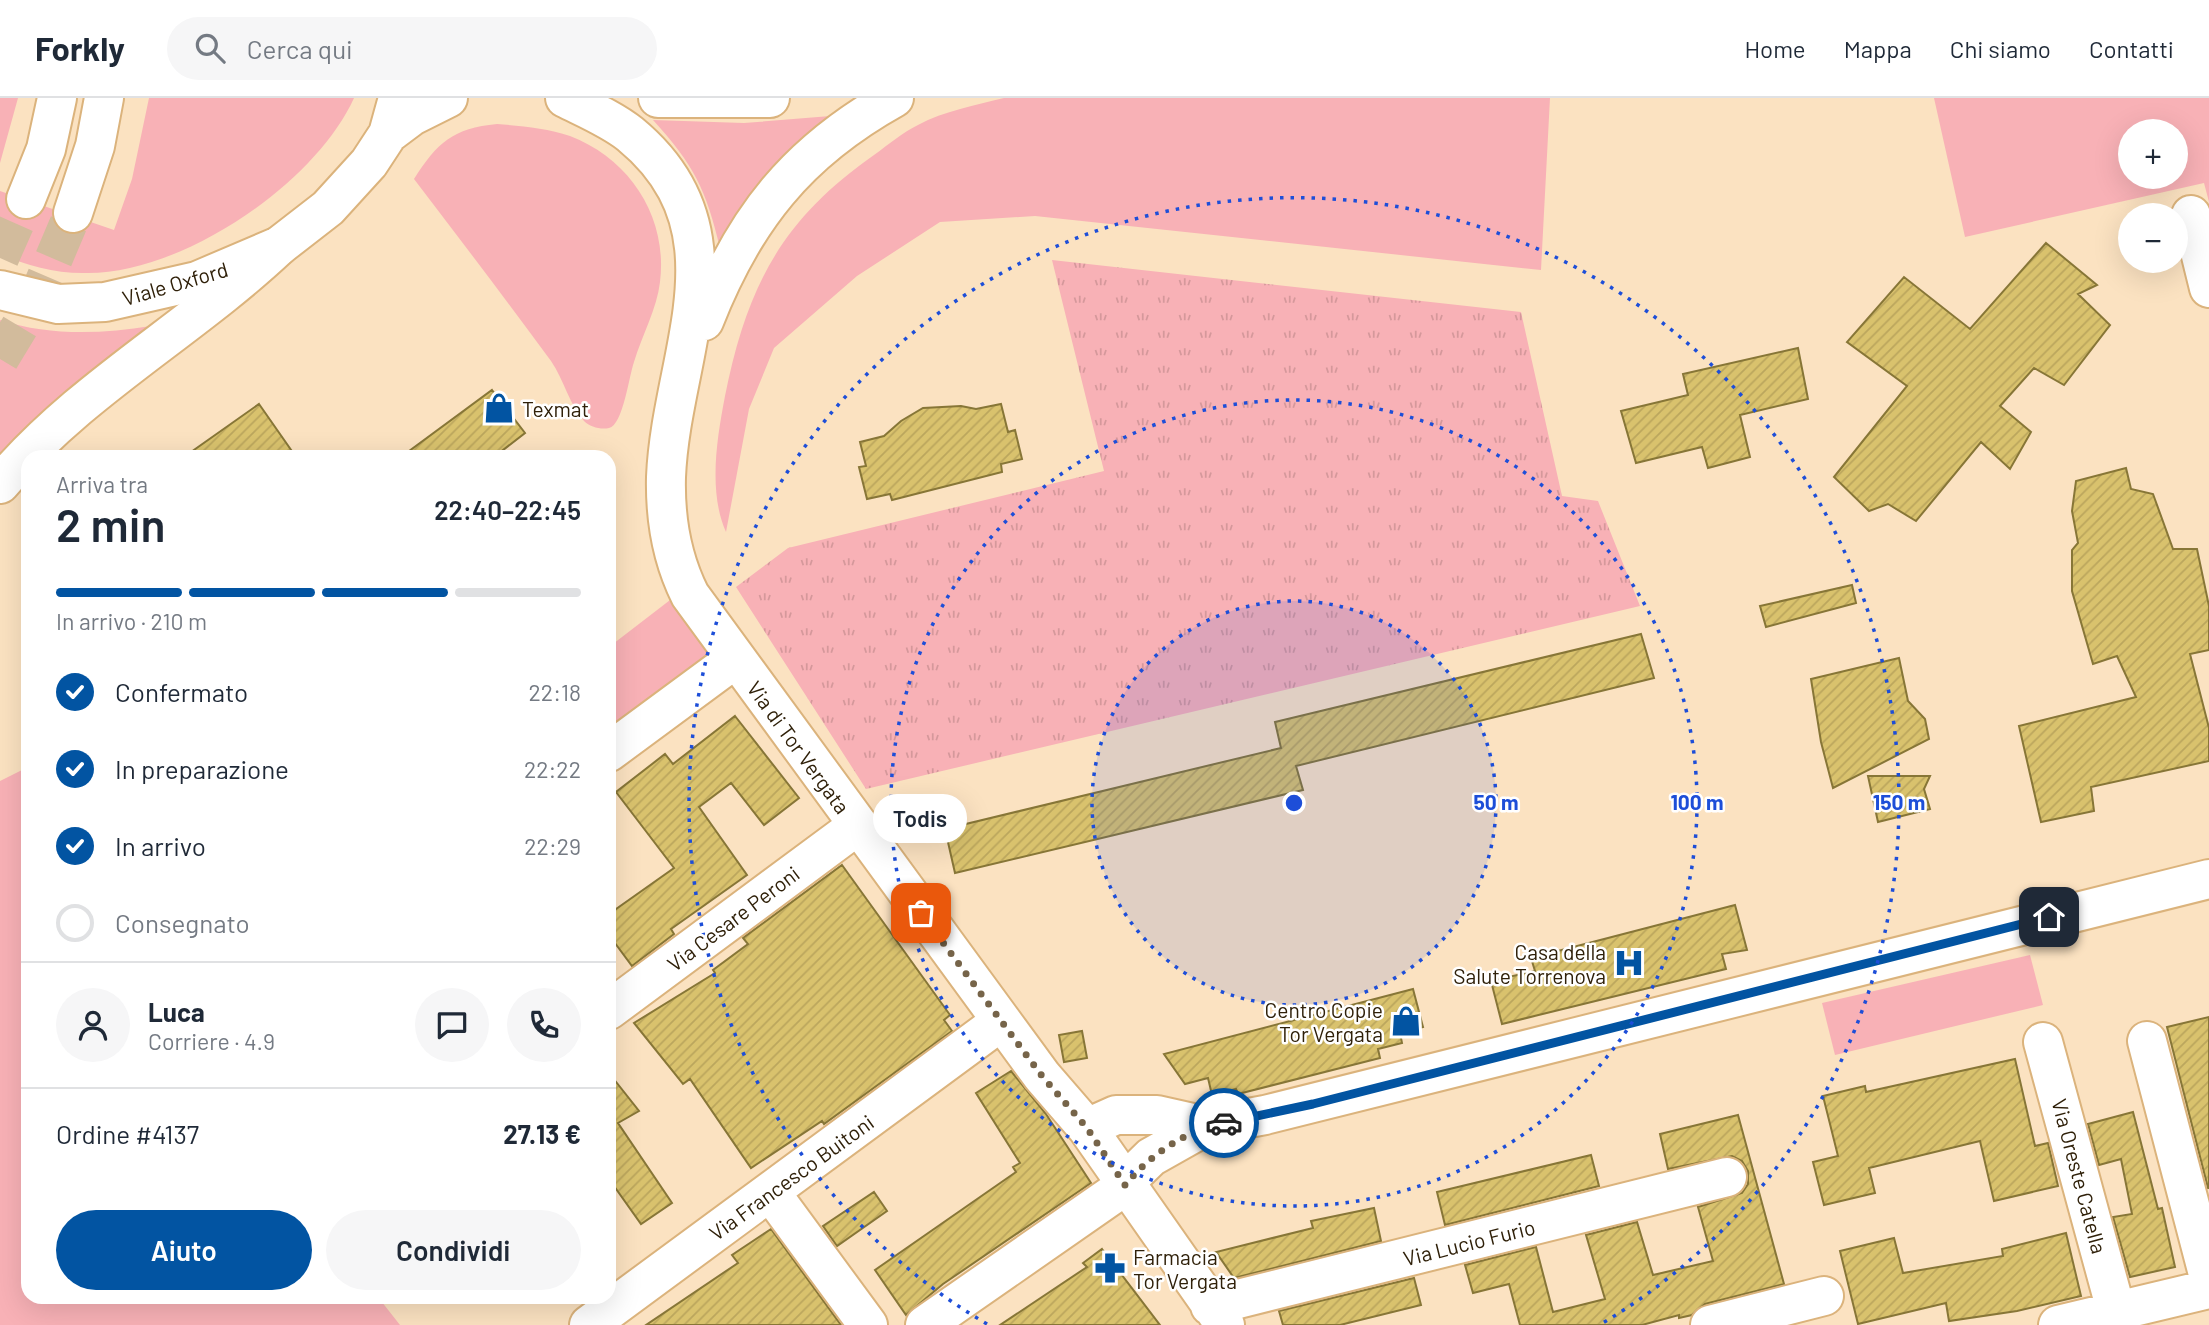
<!DOCTYPE html>
<html lang="it">
<meta charset="utf-8">
<style>
:root{--surface:#fff;--page:#f6f6f7;--text:#1f2937;--muted:#747a83;--line:#e0e1e3;--accent:#0254a2}
body{margin:0;font-family:Barlow,sans-serif;background:var(--page);color:var(--text);height:100vh;display:flex;flex-direction:column;font-size:26px;white-space:nowrap}
*{box-sizing:border-box;margin:0}
p{font-size:23px;color:var(--muted)}
.icon{flex:none;width:38px;height:38px;fill:none;stroke:currentColor;stroke-width:2;stroke-linecap:round;stroke-linejoin:round}
.map{position:relative;flex:1;overflow:hidden}
.drawer{position:absolute;left:21px;top:352px;width:595px;height:854px;display:flex;flex-direction:column;background:var(--surface);border-radius:21px;box-shadow:0 7px 28px #0002}
.drawer>*{flex:none}
.controls{position:absolute;left:2118px;top:21px;display:grid;gap:14px}
.controls a{display:grid;place-items:center;width:70px;height:70px;border-radius:50%;background:var(--surface);box-shadow:0 7px 28px #0002;font-size:35px}
.pin{position:absolute;display:grid;place-items:center;width:60px;height:60px;color:#fff;margin:-30px;border-radius:14px;box-shadow:0 4px 10px #0006}
.courier{position:absolute;display:grid;place-items:center;width:70px;height:70px;margin:-35px;border:5px solid #0254a2;border-radius:50%;background:#fff;color:#222;box-shadow:0 2px 9px #0007}
.bubble{position:absolute;height:49px;border-radius:24px;background:var(--surface);box-shadow:0 7px 28px #0002;font-size:23px;font-weight:600;line-height:49px;text-align:center}
.headline em{font-style:normal;font-weight:600}
.headline div{display:flex;flex-direction:column-reverse}
.headline{display:flex;align-items:center;justify-content:space-between;height:119px;padding:0 35px}
h1{font-size:46px;font-weight:600;line-height:52px}
.bar{display:grid;grid-template-columns:repeat(4,1fr);gap:10px 7px;align-content:center;height:84px;padding:0 35px}
.bar i{height:9px;border-radius:5px;background:var(--line)}
.bar .active{background:var(--accent)}
.bar p{grid-column:span 4}
.line{display:flex;align-items:center;gap:18px;padding:0 35px;border-top:2px solid var(--line)}
.line div{flex:1}
.round{display:grid;place-items:center;flex:none;width:74px;height:74px;border-radius:37px;background:var(--page)}
ol{padding:0 35px;list-style:none}
li{display:flex;align-items:center;gap:21px;height:77px}
li p{margin-inline-start:auto}
li .icon{padding:7px;border-radius:50%;background:var(--accent);color:#fff;stroke-width:4}
li:last-child{color:var(--muted)}
li i{width:38px;height:38px;border:4px solid var(--line);border-radius:50%}
.cta{display:flex;gap:14px;margin-top:auto;padding:14px 35px}
.cta a{flex:1;height:80px;border-radius:42px;background:var(--accent);color:#fff;font-size:28px;font-weight:600;line-height:80px;text-align:center}
.cta a+a{background:var(--page);color:var(--text)}
header{display:flex;align-items:center;gap:42px;box-sizing:border-box;height:98px;padding:0 35px;background:var(--surface);border-bottom:2px solid var(--line)}
header strong{font-size:33px}
nav{display:flex;gap:38px;margin-inline-start:auto;font-size:24px}
.search{width:490px;height:63px;background:var(--page);display:flex;align-items:center;gap:18px;box-sizing:border-box;padding:0 24px;border-radius:38px;color:var(--muted);font-size:26px}
.map>svg:first-child{display:block}
.grass{fill:#f8b1b6;fill-rule:evenodd}
.park{fill:url(#park-tufts)}
.building{fill:url(#building-hatch);stroke:#877637;stroke-width:2}
.lines{fill:none;stroke-linecap:round;stroke-linejoin:round}
.major-tunnel{stroke:#d2bb9c;stroke-width:38;stroke-dasharray:38 19;stroke-linecap:butt}
.minor-casing{stroke:#dbb37c;stroke-width:42}
.major-casing{stroke:#dbb37c;stroke-width:42}
.minor{stroke:#fff;stroke-width:38}
.major{stroke:#fff;stroke-width:38}
.done{stroke:#766449;stroke-width:7;stroke-dasharray:0 12.6}
.route{stroke:#0254a2;stroke-width:9}
.ring{fill:none;stroke:#1d4ed8;stroke-width:3.5;stroke-dasharray:3.5 7}
.labels{text-anchor:middle;dominant-baseline:central;stroke-width:5;stroke-linejoin:round;paint-order:stroke}
.street-label{font-size:21px;fill:#2f2009;stroke:#fff}
.poi-label{font-size:21px;fill:#2f2009;stroke:#fff;text-anchor:start}
.centre{fill:#1d4ed8;stroke:#fff;stroke-width:3.5}
.ring-label{font-size:21px;text-anchor:middle;font-weight:bold;fill:#1d4ed8;stroke:#fff;stroke-width:5;stroke-linejoin:round;paint-order:stroke}
</style>
<header>
<strong>Forkly</strong>
<div class="search"><svg class="icon" aria-label="search" viewBox="0 0 24 24"><circle cx="10" cy="10" r="6"/><path d="M15 15l6 6"/></svg>Cerca qui</div>
<nav><a>Home</a><a>Mappa</a><a>Chi siamo</a><a>Contatti</a></nav>
</header>
<div class="map">
<svg width="2209" height="1227" viewBox="0 0 2209 1227">
<defs>
<pattern id="park-tufts" width="24" height="20" patternUnits="userSpaceOnUse" patternTransform="scale(1.75)"><rect width="24" height="20" fill="#f8b1b6"/><path d="M3 7l-1-3M5 7V3M7 7l1-3M15 17l-1-3M17 17v-4M19 17l1-3" fill="none" stroke="#d5989b"/></pattern>
<pattern id="building-hatch" width="6" height="6" patternUnits="userSpaceOnUse" patternTransform="scale(1.75)"><rect width="6" height="6" fill="#d9c26d"/><path d="M-1 1l2-2M0 6l6-6M5 7l2-2" fill="none" stroke="#bba65d"/></pattern>
</defs>
<rect width="100%" height="100%" fill="#fbe2c1"/>
<!-- grass -->
<path class="grass" d="M0 0H18L0 65Z
M149 0H354C315 86 183 175 88 175 57 176 28 168 0 156V93L114 132 132 81Z
M1004 0H1550L1541 172 1035 118 940 124 857 178 774 250 749 311 726 434C708 394 717 340 725 298 747 189 781 122 874 57 888 47 903 34 918 27 944 13 976 7 1004 0Z
M1934 0H2209V104L2204 85 1965 139ZM2130 33H2175V79H2130Z
M843 17 720 150C706 91 694 67 653 22L744 25Z
M497 26C521 28 547 30 570 38 630 61 668 119 660 184 657 211 642 237 634 264 629 278 623 327 609 330 601 332 590 329 584 323 569 306 564 282 551 263 506 202 460 141 414 81 437 45 453 30 497 26Z
M0 222C49 238 101 236 151 228 96 268 47 314 0 363Z
M674 499 717 561 609 641V549Z
M28 669V1199H378L400 1227H0V683Z
M2030 857 2043 907 1835 957 1822 905Z"/>
<!-- park -->
<path class="park" d="M1052 162 1521 214 1562 398 1598 403 1640 508 866 691 736 489 788 450 1104 373Z"/>
<!-- building -->
<path class="building" d="M2046 145 2097 187 2078 196 2110 227 2064 287 2034 270 2000 308 2031 334 2010 371 1981 344 1916 423 1888 406 1869 413 1834 379 1907 288 1847 244 1904 179 1970 231Z
M1798 250 1808 301 1740 317 1750 359 1708 370 1702 349 1636 365 1621 313 1688 297 1683 276Z
M492 292 525 335 494 359H401Z
M259 306 296 359H184Z
M1001 306 1008 334 1015 332 1022 361 1001 366 1002 374 892 402 890 396 867 401 859 369 866 368 860 344 884 338 901 323 923 310 961 308 976 311Z
M2126 370 2131 391 2153 396 2173 451H2197L2209 508V552L2190 556 2209 630V663L2091 689 2094 713 2041 724 2019 628 2136 599 2117 558 2093 566 2072 493V452L2078 445 2072 413 2076 383Z
M1852 487 1856 505 1766 529 1760 508Z
M1641 536 1654 580 1296 668 1303 692 955 775 945 731 1281 650 1275 624Z
M1899 560 1908 603 1925 621 1929 641 1833 690 1821 644 1811 581Z
M735 618 799 700 764 727 731 685 699 709 747 777 671 831 674 836 632 868 609 837V816L674 770 616 694 665 656 673 666Z
M1868 678H1930L1924 691 1930 711 1878 724Z
M842 767 950 917 944 922 952 933 824 1026 822 1023 751 1070 690 981 683 986 634 925 715 875 713 872 748 846 743 840Z
M1735 807 1747 852 1722 856 1726 871 1502 926 1491 883 1535 873 1531 860Z
M1413 891 1423 929 1400 935 1402 945 1378 951 1380 960 1238 996 1236 991 1212 997 1208 980 1185 986 1164 956Z
M2209 919V1090H2208L2167 929Z
M1082 933 1087 960 1064 964 1059 937Z
M2015 961 2035 1048 2048 1045 2058 1088 1994 1103 1980 1043 1869 1070 1875 1095 1824 1107 1813 1064 1838 1058 1823 998 1865 988 1866 994Z
M1011 973 1046 1016 1091 1085 943 1186 906 1217 875 1172 1016 1074 1013 1069 1020 1065 976 995Z
M609 975 639 1013 618 1025 672 1105 641 1126 609 1081Z
M2133 1014 2158 1111 2162 1110 2175 1169 2130 1179 2113 1119 2132 1116 2121 1061 2099 1067 2088 1026Z
M1738 1017 1784 1186 1705 1206 1692 1217 1679 1220V1217L1642 1227H1520L1509 1186 1473 1195 1465 1167 1536 1149 1553 1214 1605 1201 1586 1137 1637 1124 1653 1177 1713 1163 1698 1109 1742 1095 1748 1086V1073L1742 1063 1732 1058 1668 1071 1660 1036Z
M1591 1057 1599 1088 1445 1127 1437 1094Z
M874 1094 887 1113 837 1148 823 1128Z
M1374 1110 1381 1143 1234 1180 1216 1154 1313 1130 1311 1123Z
M771 1131 841 1227H646L738 1165 732 1157Z
M2066 1135 2081 1198 2017 1213 1949 1223 1946 1205 1858 1226 1840 1153 1894 1140 1903 1175 2003 1158 2002 1151Z
M1102 1151 1160 1227H1000L1087 1169 1083 1165Z
M1414 1180 1421 1207 1340 1227H1283L1279 1213Z"/>
<g class="lines">
<!-- major-tunnel -->
<path class="major-tunnel" d="M0 160 26 101
M0 261 37 200 73 115"/>
<!-- minor casing -->
<g class="minor-casing">
<path id="minor" d="M565 0C587 11 611 21 630 36 748 133 671 256 666 379 665 419 672 461 690 497L1042 978 1087 1030 1225 1227
M658 0H770
M388 36 412 18 448 0
M2191 117 2209 190
M0 192 58 206 105 204 197 183 279 148 328 110 369 65 388 36 398 0
M704 223C744 121 797 54 894 0
M609 654 735 561
M609 912 857 728
M2147 943 2209 1180
M2043 944 2120 1227
M1087 1030 1116 1017H1157L1206 1028 1265 1017 2209 781
M771 1095 868 1227
M1210 1208 1727 1079
M589 1227 992 930
M925 1227 1112 1097 1151 1059 1206 1028
M1710 1227 1824 1198
M2058 1227 2209 1191"/>
</g>
<!-- major casing -->
<g class="major-casing">
<path id="major" d="M26 101 46 51 57 0
M73 115 95 48 104 0
M0 386C80 291 190 232 279 148"/>
</g>
<!-- minor -->
<use href="#minor" class="minor"/>
<!-- major -->
<use href="#major" class="major"/>
</g>
<g class="lines">
<!-- done -->
<path class="done" d="M921 815 1042 978 1087 1030 1125 1087C1150 1057 1186 1032 1224 1025"/>
<!-- route -->
<path class="route" d="M1224 1025 1313 1006 2049 819"/>
</g>
<!-- distance rings -->
<circle cx="1294" cy="705" r="202" fill="#1d4ed8" fill-opacity=".12"/>
<g class="ring">
<circle cx="1294" cy="705" r="202"/>
<circle cx="1294" cy="705" r="403"/>
<path d="M987 1226A605 605 0 1 1 1601 1226"/>
</g>
<!-- icons -->
<defs>
<g id="shop-bare" transform="scale(2.415)"><path d="M-5-2.5h2.3a2.7 3.5 0 0 1 5.4 0H5L5.5 6h-11ZM-1.5-2.5h3a1.5 2.3 0 0 0-3 0Z" fill="#0254a2" stroke="#fff" stroke-width="2.5" paint-order="stroke"/></g>
<g id="hospital-bare" transform="scale(2.415)"><path d="M-5-5h3v3.5h4V-5h3V5h-3V1.5h-4V5h-3Z" fill="#0254a2" stroke="#fff" stroke-width="2.5" paint-order="stroke"/></g>
<g id="pharmacy-bare" transform="scale(2.415)"><path d="M-2-6h4v4h4v4h-4v4h-4v-4h-4v-4h4Z" fill="#0254a2" stroke="#fff" stroke-width="2.5" paint-order="stroke"/></g>
</defs>
<g fill-rule="evenodd">
<use href="#shop-bare" x="499" y="310"/>
<use href="#hospital-bare" x="1629" y="865"/>
<use href="#shop-bare" x="1406" y="923"/>
<use href="#pharmacy-bare" x="1110" y="1170"/>
</g>
<g class="labels">
<!-- street labels -->
<g class="street-label">
<text transform="translate(175 185) rotate(-16)">Viale Oxford</text>
<text transform="translate(799 649) rotate(54)">Via di Tor Vergata</text>
<text transform="translate(733 820) rotate(-37)">Via Cesare Peroni</text>
<text transform="translate(2080 1078) rotate(75)">Via Oreste Catella</text>
<text transform="translate(791 1079) rotate(-36)">Via Francesco Buitoni</text>
<text transform="translate(1469 1144) rotate(-14)">Via Lucio Furio</text>
</g>
<!-- poi labels -->
<g class="poi-label">
<text x="522" y="310">Texmat</text>
<text x="1606" y="853" text-anchor="end">Casa della<tspan x="1606" dy="24">Salute Torrenova</tspan></text>
<text x="1383" y="911" text-anchor="end">Centro Copie<tspan x="1383" dy="24">Tor Vergata</tspan></text>
<text x="1133" y="1158">Farmacia<tspan x="1133" dy="24">Tor Vergata</tspan></text>
</g>
</g>
<circle cx="1294" cy="705" r="10" class="centre"/>
<g class="ring-label">
<text x="1496" y="712">50 m</text>
<text x="1697" y="712">100 m</text>
<text x="1899" y="712">150 m</text>
</g>
</svg>
<div class="controls">
<a>+</a>
<a>−</a>
</div>
<div class="pin" style="left:921px;top:815px;background:#ea580c"><svg class="icon" aria-label="bag" viewBox="0 0 24 24"><path d="M5 8h14l-1 12H6zM9 8a3 3 0 0 1 6 0"/></svg></div>
<div class="pin" style="left:2049px;top:819px;background:#1f2937"><svg class="icon" aria-label="home" viewBox="0 0 24 24"><path d="M3 11l9-7 9 7M6 9v11h12V9"/></svg></div>
<div class="courier" style="left:1224px;top:1025px"><svg class="icon" aria-label="car" viewBox="0 0 24 24"><path d="M5 17H2v-5l4-1 3-4h7l3 4 3 1v5h-3M9 17h6M6 11h13"/><circle cx="7" cy="17" r="2"/><circle cx="17" cy="17" r="2"/></svg></div>
<div class="bubble" style="left:873px;top:696px;width:94px">Todis</div>
<section class="drawer">
<div class="headline"><div><h1>2 min</h1><p>Arriva tra</p></div><em>22:40–22:45</em></div>
<div class="bar"><i class="active"></i><i class="active"></i><i class="active"></i><i></i><p>In arrivo · 210 m</p></div>
<ol>
<li><svg class="icon" aria-label="check" viewBox="0 0 24 24"><path d="M5 12l5 5 9-10"/></svg>Confermato<p>22:18</p></li>
<li><svg class="icon" aria-label="check" viewBox="0 0 24 24"><path d="M5 12l5 5 9-10"/></svg>In preparazione<p>22:22</p></li>
<li><svg class="icon" aria-label="check" viewBox="0 0 24 24"><path d="M5 12l5 5 9-10"/></svg>In arrivo<p>22:29</p></li>
<li><i></i>Consegnato</li>
</ol>
<div class="line" style="height:126px"><a class="round"><svg class="icon" aria-label="person" viewBox="0 0 24 24"><circle cx="12" cy="8" r="4"/><path d="M4 21q1-7 8-7t8 7"/></svg></a><div><b>Luca</b><p>Corriere · 4.9</p></div><a class="round"><svg class="icon" aria-label="chat" viewBox="0 0 24 24"><path d="M4 5h16v11H9l-5 4z"/></svg></a><a class="round"><svg class="icon" aria-label="phone" viewBox="0 0 24 24"><path d="M5 4h4l2 5-3 2q2 4 5 5l2-3 5 2v4C11 20 4 13 5 4z"/></svg></a></div>
<div class="line" style="height:91px"><div>Ordine #4137</div><b>27.13 €</b></div>
<div class="cta"><a>Aiuto</a><a>Condividi</a></div>
</section>
</div>
